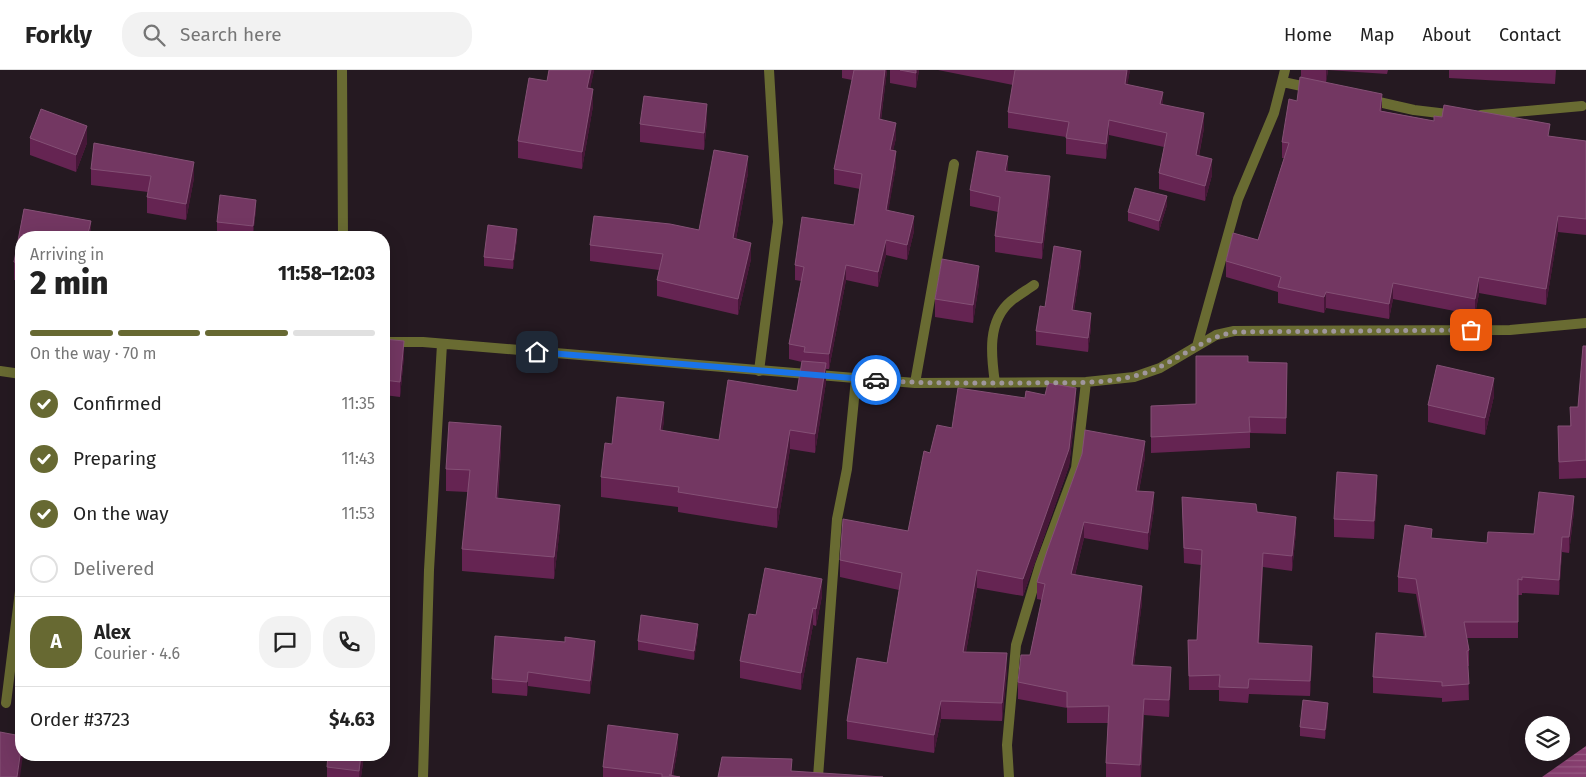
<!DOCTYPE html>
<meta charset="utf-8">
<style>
:root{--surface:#fff;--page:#f2f2f2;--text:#222;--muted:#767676;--line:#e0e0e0;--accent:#676932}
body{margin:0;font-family:"Fira Sans",sans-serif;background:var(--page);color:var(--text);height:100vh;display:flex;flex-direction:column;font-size:19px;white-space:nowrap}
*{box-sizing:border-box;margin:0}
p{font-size:16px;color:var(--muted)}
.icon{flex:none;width:28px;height:28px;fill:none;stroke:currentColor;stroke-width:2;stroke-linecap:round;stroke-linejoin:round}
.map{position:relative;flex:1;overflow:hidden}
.details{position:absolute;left:15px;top:161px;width:375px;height:530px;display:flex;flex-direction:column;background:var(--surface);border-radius:20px;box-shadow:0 5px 20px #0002}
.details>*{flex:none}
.controls{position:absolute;left:1525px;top:646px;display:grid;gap:10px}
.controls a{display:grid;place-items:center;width:45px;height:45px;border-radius:50%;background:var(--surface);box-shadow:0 5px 20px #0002;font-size:25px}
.pin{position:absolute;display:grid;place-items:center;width:42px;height:42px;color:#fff;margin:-21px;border-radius:10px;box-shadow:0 2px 8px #0006}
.courier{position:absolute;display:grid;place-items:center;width:50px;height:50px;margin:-25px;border:4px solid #1a73e8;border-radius:50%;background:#fff;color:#222;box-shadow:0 1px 6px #0007}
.headline em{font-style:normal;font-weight:800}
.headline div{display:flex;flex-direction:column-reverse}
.headline{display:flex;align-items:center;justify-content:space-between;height:85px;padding:0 15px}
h1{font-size:32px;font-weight:800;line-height:38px}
.bar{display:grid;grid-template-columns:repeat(4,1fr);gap:8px 5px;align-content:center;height:60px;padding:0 15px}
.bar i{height:6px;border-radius:4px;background:var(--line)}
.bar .active{background:var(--accent)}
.bar p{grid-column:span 4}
.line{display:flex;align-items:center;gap:12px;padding:0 15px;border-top:1px solid var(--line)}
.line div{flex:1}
.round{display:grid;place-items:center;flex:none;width:52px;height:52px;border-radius:20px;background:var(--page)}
ol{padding:0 15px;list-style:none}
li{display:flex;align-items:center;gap:15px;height:55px}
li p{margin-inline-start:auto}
li .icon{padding:5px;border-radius:50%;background:var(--accent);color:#fff;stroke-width:4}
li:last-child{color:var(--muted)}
li i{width:28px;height:28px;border:2px solid var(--line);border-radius:50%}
header{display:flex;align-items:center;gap:30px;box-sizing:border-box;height:70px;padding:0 25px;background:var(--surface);border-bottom:1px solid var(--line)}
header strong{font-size:24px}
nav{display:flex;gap:28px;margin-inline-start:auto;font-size:18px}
.search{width:350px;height:45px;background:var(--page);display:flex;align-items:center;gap:12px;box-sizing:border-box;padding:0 18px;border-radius:20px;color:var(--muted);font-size:19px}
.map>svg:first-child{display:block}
.water{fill:url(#water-rules)}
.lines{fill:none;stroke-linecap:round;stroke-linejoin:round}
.service{stroke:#696b32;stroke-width:10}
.minor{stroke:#696b32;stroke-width:10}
.wall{fill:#652452}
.shaded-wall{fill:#461738}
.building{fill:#733762;stroke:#845075}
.done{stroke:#9f969c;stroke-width:5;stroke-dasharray:0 9}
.route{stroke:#1a73e8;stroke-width:6}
</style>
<header>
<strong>Forkly</strong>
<div class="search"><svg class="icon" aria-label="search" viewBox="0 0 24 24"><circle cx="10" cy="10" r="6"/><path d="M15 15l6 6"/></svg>Search here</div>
<nav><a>Home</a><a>Map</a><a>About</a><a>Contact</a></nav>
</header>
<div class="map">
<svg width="1586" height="707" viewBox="0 0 1586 707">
<defs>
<pattern id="water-rules" width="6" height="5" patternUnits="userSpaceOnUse" patternTransform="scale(1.25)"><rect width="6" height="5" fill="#873e6f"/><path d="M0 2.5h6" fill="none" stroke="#985983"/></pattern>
</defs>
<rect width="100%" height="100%" fill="#251921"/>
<!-- water -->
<path class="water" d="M1586 676V707H1542Z"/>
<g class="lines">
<!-- service -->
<path class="service" d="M759 301 778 152 769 0"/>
<!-- minor -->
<path class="minor" d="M342 0 343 168
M1283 12 1311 18
M1370 30 1414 40 1456 45
M1481 45 1582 36
M384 272H423L915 313 1086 312 1134 307 1160 298 1216 265 1234 261 1510 260 1586 253
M1197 276 1238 129 1274 43 1285 0
M0 301 21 304
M915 313 954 94
M995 313C991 285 987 251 1011 231 1018 225 1027 220 1034 215
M6 633 21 513
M423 707 429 500 442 274
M818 707 837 449 847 399 856 309
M1009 707 1007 675 1016 575 1040 495 1076 398 1086 312"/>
</g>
<!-- wall -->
<path class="wall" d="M549 0H594L590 18 593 36 582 99 518 88V71L547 11Z
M842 0H887L881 50 896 68 893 80 896 96 888 140 914 161 907 190 886 185 878 217 846 210 829 299H826V312L815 383 790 379 777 458 678 442V437L601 427V407L612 374 664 351 662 361 719 370 797 321 802 292 789 289V274L801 211 795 210V195L854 155 860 119 834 114V99L852 10 842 8Z
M890 0H919L916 18 890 13Z
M938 0H1130L1127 14 1204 58 1199 86 1212 105 1205 131 1159 119V103L1164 77 1109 65 1106 89 1066 84V67L1008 58V42L1013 15Z
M1301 0H1388L1387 4 1328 0 1326 12 1382 41 1434 51 1586 71V165L1558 162 1546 235 1479 223 1475 245 1393 229 1389 249 1326 238 1324 243 1278 233V222L1226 207V191L1258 170 1284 88H1282V72L1297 31 1301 7Z
M1449 0H1556L1555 14 1449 8Z
M707 51 704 80 640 72V54Z
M30 68 87 73 76 102 30 85Z
M91 99 194 108 186 150 147 143V127L148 122 91 115Z
M1008 101 1050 122 1042 189 995 182V166L998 142 970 136V120Z
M748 103 736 169 751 189 738 245 657 226V210L659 200 590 191V175L699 160Z
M1167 135 1159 161 1128 151V142Z
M24 139 91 151V168H21V211L14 210V192Z
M256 139 253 165 217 161V152Z
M517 168 513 199 484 196V187Z
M1081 194 1074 241 1091 257 1088 282 1036 275V261L1045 237Z
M979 213 973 253 935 247V229Z
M384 269 404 286 400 327 384 325Z
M1586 276V408L1559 409 1558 356H1570V337H1578Z
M1248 292 1287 293 1286 364 1250 363V378L1151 383V336L1196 334Z
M1045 325 1076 335 1069 396 1023 526 977 518 966 582 1007 601 1002 651 941 649 934 683 847 669V651L887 593 899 520 840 507V490L908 461 930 383 952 358 1025 328Z
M1494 326 1485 365 1428 352V335Z
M501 378 498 429 560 457 554 509 462 501V479L468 422 446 421V399Z
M1082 384 1145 387 1139 421 1154 439 1148 480 1084 468 1075 505 1142 532 1134 595 1171 613 1169 647 1144 645 1141 707H1106V693L1108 653H1067V638L1018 629V612L1030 585 1042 530 1037 529V512Z
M1377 422 1374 469 1334 467V449Z
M1182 427 1257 442 1296 462 1292 501 1263 497 1259 573 1312 591 1310 626 1249 624 1248 633 1219 631V620H1189L1188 570H1197L1201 495 1184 493Z
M1574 441 1569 483 1562 482 1559 525 1522 523V525H1518V568H1467L1469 580V596H1468L1469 630 1442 632V628L1373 623V607L1424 567 1416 524 1398 522V507L1432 468 1487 473 1534 464Z
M822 526 816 556 813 555 801 620 740 608V591L756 545Z
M698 563 694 590 638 580V571Z
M595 585 590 624 528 616 527 626 492 623V609Z
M1328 642 1325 669 1300 666V657Z
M678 676 673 706 680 707H603V697Z
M364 685 361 707H327V697Z"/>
<!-- shaded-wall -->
<path class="shaded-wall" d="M591 0H594L587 35V18Z
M885 0H887L879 64V49Z
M916 0H919L916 18Z
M1127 0H1130L1125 29V14Z
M1326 0H1328L1326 14Z
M593 19V36L582 99V82Z
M1163 22V37L1160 34Z
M1382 24V40L1380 57V41Z
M707 34V51L704 80V63Z
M1204 43V58L1196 100V85Z
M1109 50V65L1106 89V74Z
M896 53V68L890 95V80Z
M87 56V73L76 102V85Z
M896 81V96L886 155V140Z
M748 86V103L733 185V168Z
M1008 86V102L1005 101Z
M1212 89V105L1205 131V116Z
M194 92V108L186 150V134Z
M1050 106V122L1042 189V173Z
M1167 126V135L1159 161V151Z
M256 130V139L253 165V156Z
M914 146V161L907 190V175Z
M1558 146V162L1546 235V219Z
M91 151V168H87Z
M517 159V168L513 199V190Z
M886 170V185L878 217V202Z
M751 173V189L738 245V229Z
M1081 181V194L1072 254V240Z
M846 195V210L829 299V284Z
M979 196V213L973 253V235Z
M1479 207V223L1475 245V229Z
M1393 213V229L1389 249V234Z
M1326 222V238L1324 243V227Z
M1091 243V257L1088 282V268Z
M404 271V286L400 327V312Z
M826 293V312L815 383V364Z
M1494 308V326L1485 365V348Z
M1076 318V335L1069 396 1023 526V509Z
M664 332V351L660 380V360Z
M501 356V378L496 450V428Z
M790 360V379L777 458V438Z
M1145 371V387L1136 437V421Z
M1377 405V422L1374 469V451Z
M1154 422V439L1148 480V463Z
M1574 426V441L1569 483V467Z
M560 435V457L554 509V487Z
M1296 447V462L1292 501V486Z
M1084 452V468L1071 520V504Z
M1562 467V482L1559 525V510Z
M1263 483V497L1258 587V573Z
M977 500V518L963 599V582Z
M822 509V526L816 556V539Z
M1142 516V532L1132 611V595Z
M813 538V555L801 620V603Z
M698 554V563L694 590V581Z
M595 571V585L590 624V611Z
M1312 576V591L1310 626V611Z
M1007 583V601L1002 651V633Z
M1171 597V613L1169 647V630Z
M528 602V616L527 626V612Z
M1144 629V645L1140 707V695Z
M941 631V649L934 683V665Z
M1328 633V642L1325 669V660Z
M678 664V676L673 707H671Z
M21 679V685H23L20 707H17Z
M361 685H364L361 707H359Z"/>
<!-- building -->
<path class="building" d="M549 0H591L587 18 593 19 582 82 518 71 529 8 547 11Z
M854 0H885L879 49 896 53 890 80 896 81 886 140 914 146 907 175 886 170 878 202 846 195 829 284 804 282 805 277 789 274 804 197 795 195 802 147 854 155 862 104 834 99Z
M900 0H916V3Z
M1015 0H1127L1125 14 1163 22 1160 34 1204 43 1196 85 1212 89 1205 116 1159 103 1167 63 1109 50 1106 74 1066 68 1069 52 1008 42Z
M1300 7 1382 24 1380 41 1434 51V46L1442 47 1444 35 1550 54 1548 66 1586 71V149L1558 146 1546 219 1479 207 1475 229 1393 213 1389 234 1326 222 1324 227 1278 217 1281 207 1226 191 1233 163 1258 170 1289 73 1282 72 1289 29 1297 31Z
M644 26 707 34 704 63 640 54Z
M41 39 87 56 76 85 30 68Z
M94 73 194 92 186 134 147 127 151 106 91 99Z
M714 80 748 86 733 168 751 173 738 229 657 210 663 184 590 175 594 146 670 154 699 160Z
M977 81 1008 86 1005 101 1050 106 1042 173 995 166 1000 127 970 120Z
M1135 118 1167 126 1159 151 1128 142Z
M220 125 256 130 253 156 217 152Z
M24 139 91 151 87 168H21V194L14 192Z
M488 155 517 159 513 190 484 187Z
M1054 176 1081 181 1072 240 1091 243 1088 268 1036 261 1040 236 1045 237Z
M942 189 979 196 973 235 935 229Z
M384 269 404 271 400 312 384 310Z
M1583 276H1586V390L1559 392 1558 356H1571L1570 337H1578Z
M1196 286H1248V292L1287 293 1286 348 1249 347 1250 362 1151 367V336L1196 334Z
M802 291 826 293 815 364 790 360 777 438 678 422 679 417 601 407 605 373 612 374 617 327 664 332 660 360 719 370 728 310 797 321Z
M1437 295 1494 308 1485 348 1428 335Z
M1048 313 1076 318 1069 379 1023 509 977 500 963 582 1007 583 1002 633 941 631 934 665 847 651 857 588 887 593 902 503 840 490 843 449 908 461 924 381 930 383 937 355 952 358 958 318 1025 328 1026 321 1045 325Z
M449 352 501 356 496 428 560 435 554 487 462 479 470 400 446 399Z
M1085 360 1145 371 1136 421 1154 422 1148 463 1084 452 1071 504 1142 516 1132 595 1171 597 1169 630 1144 629 1140 695 1106 693 1109 636 1067 637V622L1018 612 1021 585H1030L1045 514 1037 512 1047 481 1082 384Z
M1337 402 1377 405 1374 451 1334 449Z
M1539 422 1574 426 1569 467H1562L1559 510 1522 507V510L1518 509V552H1464L1469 580 1467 581 1469 614 1442 616V612L1373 607 1376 563 1426 567 1416 509 1398 507 1405 455 1432 459 1431 468 1487 473 1488 462 1534 464Z
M1182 427 1256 434 1257 442 1296 447 1292 486 1263 483 1258 573 1312 576 1310 611 1249 609 1248 618 1219 617 1220 605 1189 606 1188 570H1197L1202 480 1184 478Z
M765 498 822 509 816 539 813 538 801 603 740 591 749 544 756 545Z
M641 545 698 554 694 581 638 571Z
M495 566 565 572V567L595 571 590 611 528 602 527 612 492 609Z
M1303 630 1328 633 1325 660 1300 657Z
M608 655 678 664 671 705H669L680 707H662V704L603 697Z
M0 662 21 666V679L17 707H0Z
M328 685H361L359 701 327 697Z
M722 687 792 689 791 701 883 707H718Z"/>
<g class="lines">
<!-- done -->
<path class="done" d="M876 310C927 314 977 313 1028 313 1063 312 1100 315 1134 306 1171 298 1197 269 1234 262L1471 260"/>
<!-- route -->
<path class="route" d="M537 282 876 310"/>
</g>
</svg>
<div class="controls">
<a><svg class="icon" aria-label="layers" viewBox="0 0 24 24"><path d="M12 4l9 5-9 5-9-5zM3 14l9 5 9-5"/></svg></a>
</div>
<div class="pin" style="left:1471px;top:260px;background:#ea580c"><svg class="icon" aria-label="bag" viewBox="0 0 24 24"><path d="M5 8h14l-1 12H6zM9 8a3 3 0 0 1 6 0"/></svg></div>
<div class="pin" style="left:537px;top:282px;background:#1f2937"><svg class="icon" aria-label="home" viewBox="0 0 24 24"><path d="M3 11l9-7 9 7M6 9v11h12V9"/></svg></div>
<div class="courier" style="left:876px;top:310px"><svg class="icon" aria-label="car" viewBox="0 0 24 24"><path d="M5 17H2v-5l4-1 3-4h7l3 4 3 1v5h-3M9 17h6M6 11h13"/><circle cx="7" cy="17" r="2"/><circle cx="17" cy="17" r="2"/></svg></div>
<section class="details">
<div class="headline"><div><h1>2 min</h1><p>Arriving in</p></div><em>11:58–12:03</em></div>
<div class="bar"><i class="active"></i><i class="active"></i><i class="active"></i><i></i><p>On the way · 70 m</p></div>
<ol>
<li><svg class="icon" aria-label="check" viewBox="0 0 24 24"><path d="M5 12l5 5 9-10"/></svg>Confirmed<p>11:35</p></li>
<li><svg class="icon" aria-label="check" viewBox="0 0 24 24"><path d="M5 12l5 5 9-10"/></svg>Preparing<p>11:43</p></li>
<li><svg class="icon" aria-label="check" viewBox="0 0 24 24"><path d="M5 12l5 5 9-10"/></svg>On the way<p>11:53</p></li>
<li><i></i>Delivered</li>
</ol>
<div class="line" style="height:90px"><b class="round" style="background:var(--accent);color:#fff">A</b><div><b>Alex</b><p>Courier · 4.6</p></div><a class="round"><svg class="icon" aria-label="chat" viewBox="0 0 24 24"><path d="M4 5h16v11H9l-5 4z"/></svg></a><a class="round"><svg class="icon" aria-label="phone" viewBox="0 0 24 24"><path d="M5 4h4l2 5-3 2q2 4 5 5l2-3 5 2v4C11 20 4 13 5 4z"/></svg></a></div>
<div class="line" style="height:65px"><div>Order #3723</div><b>$4.63</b></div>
</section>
</div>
